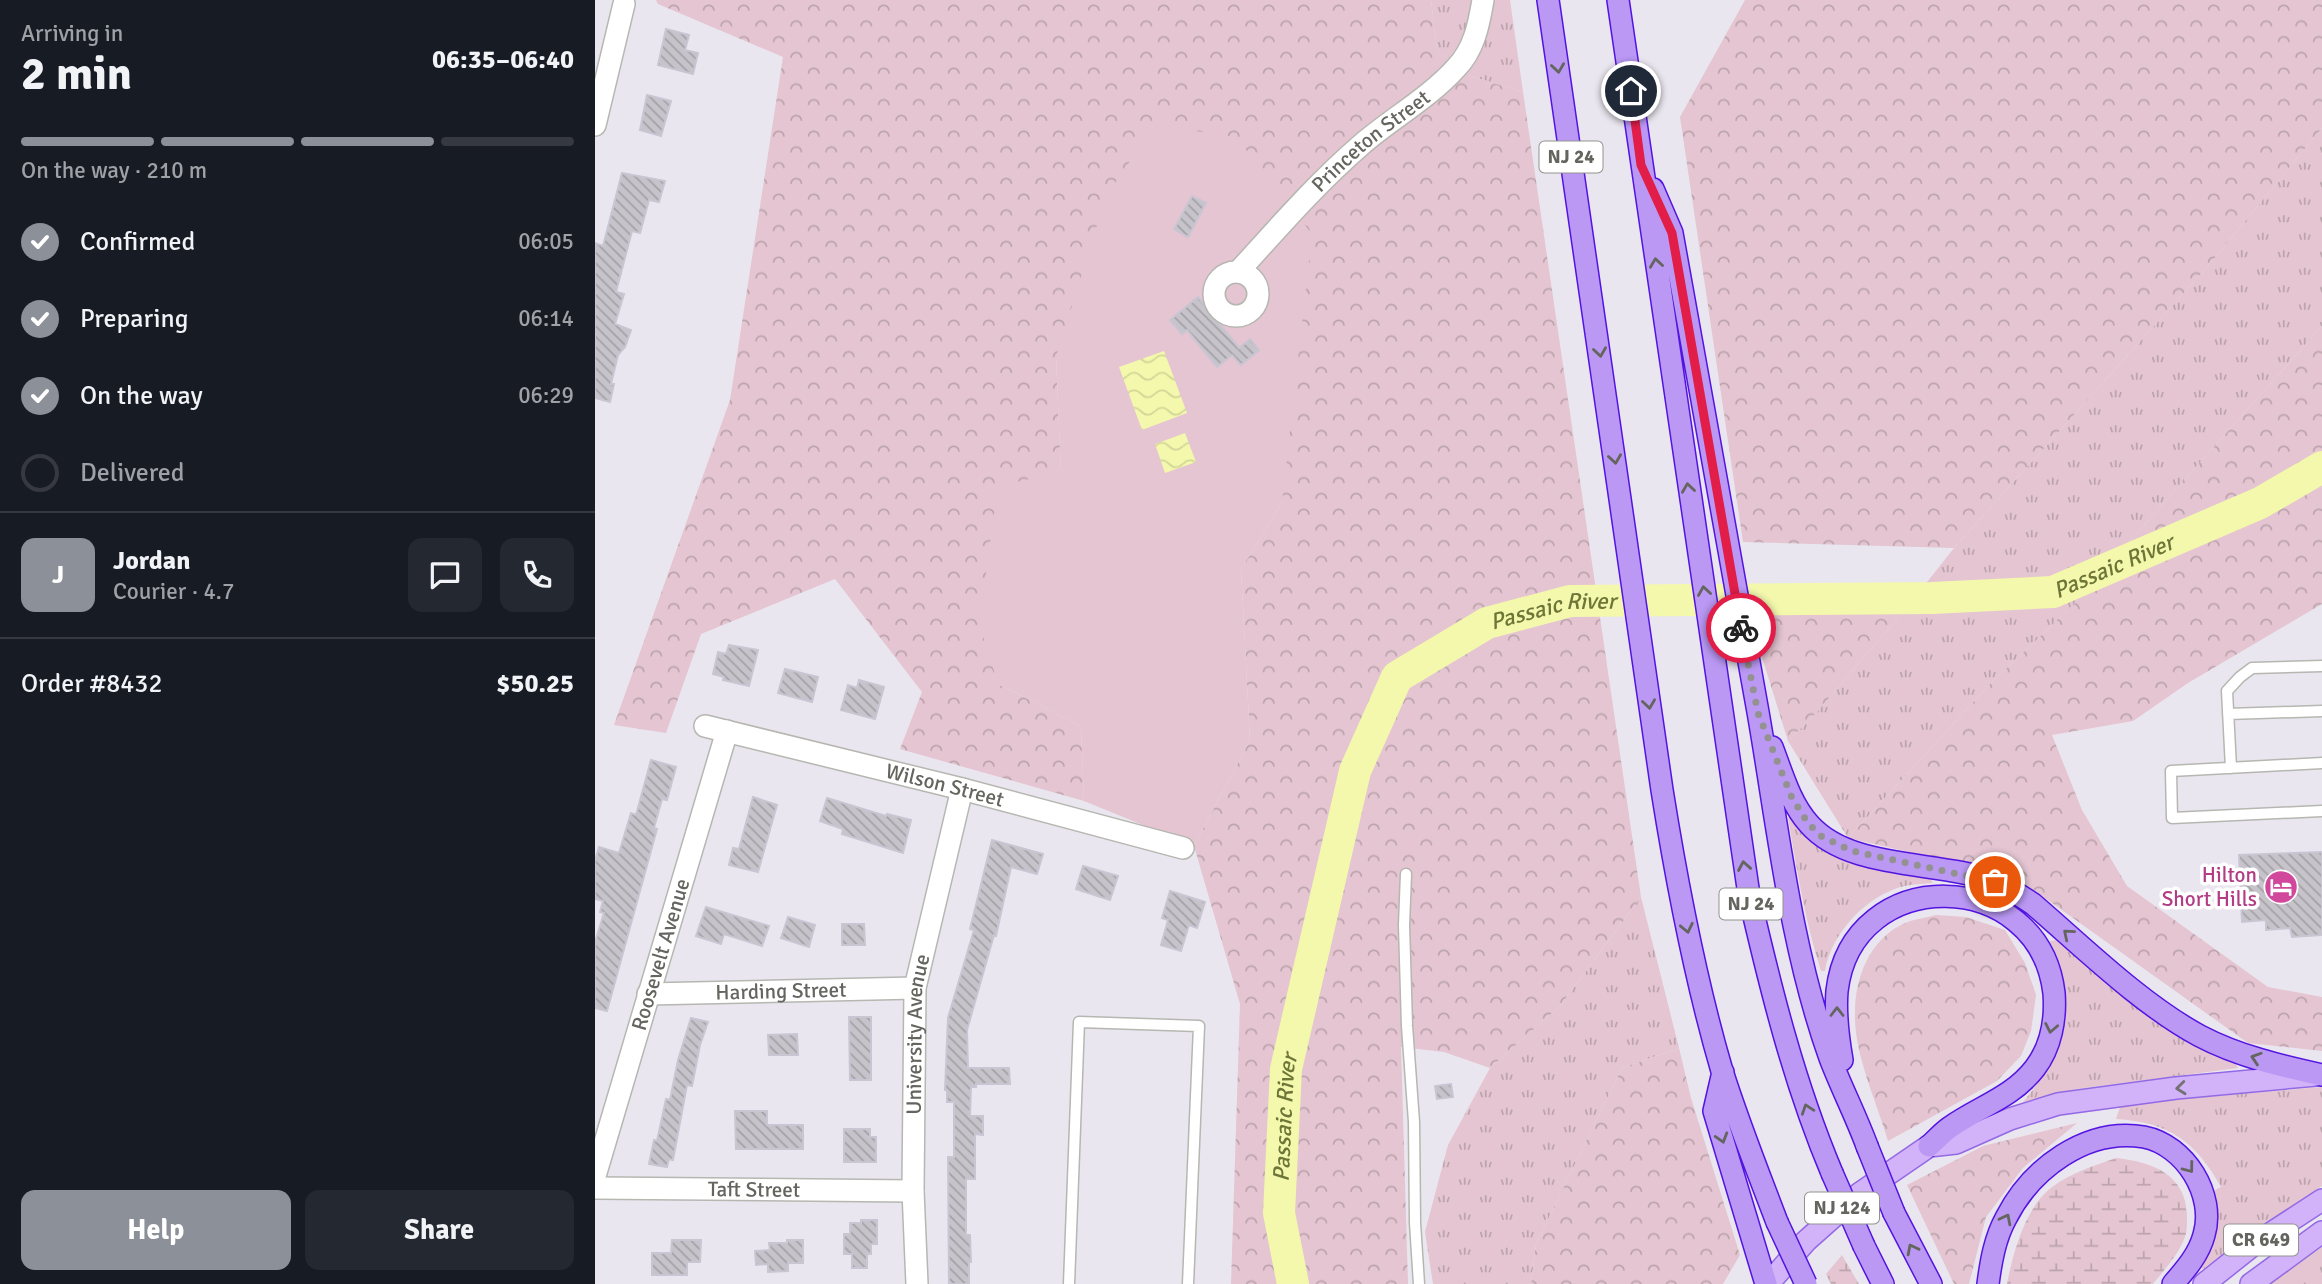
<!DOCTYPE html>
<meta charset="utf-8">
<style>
:root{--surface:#171b24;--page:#242831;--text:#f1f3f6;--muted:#9ea1a6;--line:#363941;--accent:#8c9099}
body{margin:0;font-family:Signika,sans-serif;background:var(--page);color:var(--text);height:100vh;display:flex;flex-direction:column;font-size:26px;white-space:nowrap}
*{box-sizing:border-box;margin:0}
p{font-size:23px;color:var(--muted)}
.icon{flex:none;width:38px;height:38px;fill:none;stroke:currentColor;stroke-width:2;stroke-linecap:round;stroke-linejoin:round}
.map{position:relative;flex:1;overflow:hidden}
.details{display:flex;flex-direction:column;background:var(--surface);width:595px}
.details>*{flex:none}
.pin{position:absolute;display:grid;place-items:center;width:60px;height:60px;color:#fff;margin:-30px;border:4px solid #fff;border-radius:50%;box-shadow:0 2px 7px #0007}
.courier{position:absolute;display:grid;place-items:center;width:70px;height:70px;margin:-35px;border:5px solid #e11d48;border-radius:50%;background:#fff;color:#222;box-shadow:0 2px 9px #0007}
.overview em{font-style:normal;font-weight:800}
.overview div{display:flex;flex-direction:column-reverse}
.overview{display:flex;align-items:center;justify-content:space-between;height:119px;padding:0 21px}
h1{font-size:46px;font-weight:800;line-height:52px}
.bar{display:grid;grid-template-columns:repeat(4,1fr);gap:10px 7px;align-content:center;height:84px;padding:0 21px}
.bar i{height:9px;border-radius:5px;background:var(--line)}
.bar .active{background:var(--accent)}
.bar p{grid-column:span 4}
.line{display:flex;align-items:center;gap:18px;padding:0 21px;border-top:2px solid var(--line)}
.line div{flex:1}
.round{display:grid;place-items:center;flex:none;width:74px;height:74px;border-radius:14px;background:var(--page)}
ol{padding:0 21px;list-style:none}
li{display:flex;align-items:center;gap:21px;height:77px}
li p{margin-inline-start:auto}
li .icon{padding:7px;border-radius:50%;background:var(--accent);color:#fff;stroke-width:4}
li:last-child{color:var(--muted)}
li i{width:38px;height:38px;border:4px solid var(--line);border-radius:50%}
.action{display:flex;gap:14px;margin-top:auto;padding:14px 21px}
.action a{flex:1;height:80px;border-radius:14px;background:var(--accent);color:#fff;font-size:28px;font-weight:800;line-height:80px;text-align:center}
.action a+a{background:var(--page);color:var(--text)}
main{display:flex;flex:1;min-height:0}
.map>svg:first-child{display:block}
.grass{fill:url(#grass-tufts)}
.forest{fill:url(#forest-crowns)}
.wetland{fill:url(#wetland-marsh)}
.park{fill:#e4c5d1}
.water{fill:url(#water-waves)}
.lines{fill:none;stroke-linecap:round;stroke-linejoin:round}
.river{stroke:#f3f8ad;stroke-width:32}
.building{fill:url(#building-back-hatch);stroke:#c9c5d3;stroke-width:2}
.service-casing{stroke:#b6b7b1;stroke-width:13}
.minor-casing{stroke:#b6b7b1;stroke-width:24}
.primary-casing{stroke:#9369e5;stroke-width:24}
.motorway-casing{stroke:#5314e1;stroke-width:24}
.service{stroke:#fff;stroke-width:10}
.minor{stroke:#fff;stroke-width:21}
.primary{stroke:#d2b2f8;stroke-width:21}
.motorway{stroke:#ba98f4;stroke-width:21}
.motorway-bridge-casing{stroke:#5314e1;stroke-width:24;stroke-linecap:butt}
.motorway-bridge{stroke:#ba98f4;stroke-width:21}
.oneway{stroke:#64655e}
.oneway2{stroke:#747175}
.done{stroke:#939291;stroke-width:7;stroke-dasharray:0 12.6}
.route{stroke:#e11d48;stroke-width:9}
.labels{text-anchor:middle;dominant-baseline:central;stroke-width:7;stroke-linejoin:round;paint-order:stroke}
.shield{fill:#fff;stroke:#92938e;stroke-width:2}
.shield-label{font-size:19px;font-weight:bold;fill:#64655e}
.street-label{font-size:21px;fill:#64655e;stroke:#fff}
.hotel-label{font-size:21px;fill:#b23c85;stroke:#fff;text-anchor:end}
.water-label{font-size:23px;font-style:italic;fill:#6e7637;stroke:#fff}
</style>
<main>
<section class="details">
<div class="overview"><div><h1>2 min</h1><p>Arriving in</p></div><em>06:35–06:40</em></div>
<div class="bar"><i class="active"></i><i class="active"></i><i class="active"></i><i></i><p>On the way · 210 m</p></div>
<ol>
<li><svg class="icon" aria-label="check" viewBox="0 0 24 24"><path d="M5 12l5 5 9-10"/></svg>Confirmed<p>06:05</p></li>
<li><svg class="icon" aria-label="check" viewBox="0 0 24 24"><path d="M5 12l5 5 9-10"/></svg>Preparing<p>06:14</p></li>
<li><svg class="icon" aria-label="check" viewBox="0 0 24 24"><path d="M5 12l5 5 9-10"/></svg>On the way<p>06:29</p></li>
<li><i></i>Delivered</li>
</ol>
<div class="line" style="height:126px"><b class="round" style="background:var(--accent);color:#fff">J</b><div><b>Jordan</b><p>Courier · 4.7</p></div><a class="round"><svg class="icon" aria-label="chat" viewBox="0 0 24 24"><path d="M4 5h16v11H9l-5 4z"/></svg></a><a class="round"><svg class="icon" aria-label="phone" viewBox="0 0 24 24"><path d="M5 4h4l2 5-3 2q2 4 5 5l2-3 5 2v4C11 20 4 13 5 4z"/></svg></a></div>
<div class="line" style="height:91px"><div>Order #8432</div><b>$50.25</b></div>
<div class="action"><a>Help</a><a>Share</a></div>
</section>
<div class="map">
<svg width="1727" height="1284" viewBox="0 0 1727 1284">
<defs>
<pattern id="grass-tufts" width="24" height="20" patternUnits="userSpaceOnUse" patternTransform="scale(1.75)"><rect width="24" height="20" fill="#e4c5d1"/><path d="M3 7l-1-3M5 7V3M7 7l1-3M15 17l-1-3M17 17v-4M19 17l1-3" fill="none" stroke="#bca4ad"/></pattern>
<pattern id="forest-crowns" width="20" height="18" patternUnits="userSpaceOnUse" patternTransform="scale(1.75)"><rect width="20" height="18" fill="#e4c5d1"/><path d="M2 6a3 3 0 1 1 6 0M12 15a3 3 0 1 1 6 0" fill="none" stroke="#bca4ad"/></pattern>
<pattern id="wetland-marsh" width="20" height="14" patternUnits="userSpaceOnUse" patternTransform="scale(1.75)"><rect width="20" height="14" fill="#e4c5d1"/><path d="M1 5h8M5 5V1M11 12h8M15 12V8" fill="none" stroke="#bca4ad"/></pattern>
<pattern id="water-waves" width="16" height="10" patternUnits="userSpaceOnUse" patternTransform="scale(1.75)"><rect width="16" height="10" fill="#f3f8ad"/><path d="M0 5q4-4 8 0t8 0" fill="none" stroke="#d3d797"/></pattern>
<pattern id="building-back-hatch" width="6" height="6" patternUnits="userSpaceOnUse" patternTransform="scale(1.75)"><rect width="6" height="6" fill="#c6c3ca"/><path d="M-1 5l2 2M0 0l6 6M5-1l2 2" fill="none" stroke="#a4a2a7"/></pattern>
</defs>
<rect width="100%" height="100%" fill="#eae6ef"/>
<!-- grass -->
<path class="grass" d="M836 0H915L928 92 869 74 842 49Z
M1727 128V326L1474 609 1395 684 1253 838 1193 741 1222 712 1313 606 1359 548 1613 266Z
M1197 817C1235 870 1276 867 1335 878L1338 883C1329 884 1319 884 1310 886 1273 894 1236 933 1230 971H1226C1210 921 1202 870 1193 818Z
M1046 897 1084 1048 1027 1068 941 1244 936 1284H838L830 1232 853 1145 895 1068 965 1006Z
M1462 940 1524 992 1577 1032 1641 1064 1643 1068 1482 1089 1428 1102C1476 1045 1482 1011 1455 941Z
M1727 1087V1186L1651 1236 1608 1269 1605 1265C1624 1242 1625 1219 1620 1190L1626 1187C1601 1142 1574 1122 1521 1119L1526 1104Z
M1727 1247V1284H1674Z"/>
<!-- forest -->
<path class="forest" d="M61 0H836L842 49 869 74 928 92 1046 897 965 1006 895 1068 849 1052 806 1047 813 1284H636L645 1004 599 846 655 740 646 569 687 503 461 357 466 472 403 684 486 726 489 801 305 749 327 692 240 579 106 634 71 733 19 725 135 400 188 57 63 4Z
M1150 0H1727V128L1613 266 1359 548 1148 542 1085 117Z
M1727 326V604L1593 683 1538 721 1457 735 1487 810 1532 886 1673 987 1727 997V1051L1653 1043 1419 876 1398 865 1340 858 1253 838 1395 684 1474 609Z
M1313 606 1222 712 1193 741 1167 657 1162 613Z
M1341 915 1371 917 1410 930 1430 963 1441 995 1436 1031 1426 1056 1402 1081 1293 1141C1282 1103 1260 1056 1260 1017 1259 979 1274 939 1310 923 1319 919 1331 918 1341 915Z
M1084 1048 1096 1098 1145 1255 1128 1284H936L941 1244 1027 1068Z
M1482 1123 1428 1168 1391 1217 1374 1284H1359L1312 1185 1388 1146Z"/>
<!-- wetland -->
<path class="wetland" d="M1521 1158C1558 1162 1592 1175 1592 1217 1592 1223 1592 1229 1591 1234 1585 1253 1570 1269 1558 1284H1412C1418 1253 1430 1207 1457 1187 1476 1173 1498 1166 1521 1158Z
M1247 1255 1264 1284H1236L1231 1274Z"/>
<!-- park -->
<path class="park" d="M560 125 641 137 717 234 687 503 646 569 655 740 599 846 489 801 486 726 403 684 384 623 403 486 466 472 461 357 511 196Z"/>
<!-- water -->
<path class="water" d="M569 351 592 413 547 430 524 367Z
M590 433 601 462 570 473 560 444Z"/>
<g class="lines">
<!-- river -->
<path class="river" id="s1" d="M698 1284 684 1213 691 1069 760 771 802 677 892 623 975 601 1337 598 1458 592 1665 503 1727 467"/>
</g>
<!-- building -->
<path class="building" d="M71 29 94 35 90 50 103 53 98 74 63 65Z
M52 95 76 101 66 136 45 130Z
M27 173 70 181 64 202 54 200 45 233 37 231 21 292 29 294 20 324 36 330 30 347 23 355 16 384H19L15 402 0 398V243L8 246Z
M597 196 611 203 593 237 579 229Z
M603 297 644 348 655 339 664 350 646 365 637 355 622 367 592 330 587 334 575 320Z
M134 645 163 650 154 686 128 680 129 677 118 674 123 652 131 654Z
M190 669 223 677 217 702 183 693Z
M264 680 289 687 280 719 246 710 253 685 262 688Z
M56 760 81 767 72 800 67 799 59 828 62 829 12 1011 0 1008V942L9 913 5 912 8 901 0 899V861L4 847 24 853 36 813 41 815Z
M158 797 182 805 163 872 134 865 138 848 144 849Z
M232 798 291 816 292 814 316 820 308 853 247 834 248 829 225 821Z
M397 840 448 854 442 874 416 867 401 936 399 935 372 1030 373 1068H414L415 1084H381V1087H376L375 1116H388V1135L380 1134V1179H371V1235H375L376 1262H374V1284H354L353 1157H359V1102H352V1090H350L353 1018 379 930 375 929Z
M1727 852V935L1697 937 1695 928 1671 930V920L1647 922 1644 855Z
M488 866 523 876 515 900 481 889Z
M575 891 610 902 602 928 594 925 586 951 566 945 573 920 567 918Z
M111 907 174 926 167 946 129 934 126 944 101 936Z
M193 917 220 925 214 947 186 938Z
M247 924H269L270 945H247Z
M254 1017H276V1080H255Z
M96 1018 113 1022 105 1045 97 1086 92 1085 78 1160 74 1159 72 1167 54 1164 59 1140 62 1141 71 1099 75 1100 83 1060Z
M202 1034 203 1055H174L173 1035Z
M856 1084 858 1097 842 1099 840 1086Z
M140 1111H172V1125H208V1149H141Z
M249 1129H275V1137H281V1162H249Z
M266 1220H282V1244H276V1254H272V1268H257V1254H249V1234H255V1223H266Z
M77 1240H106L105 1262H92V1275H57V1253H76Z
M192 1240H208V1263H193V1271L173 1272V1264L161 1265 160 1251 175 1250 174 1243H192Z"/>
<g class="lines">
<!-- service casing -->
<g class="service-casing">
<path id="service" d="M1633 714 1727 711
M1727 763 1576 771 1577 818 1727 811
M1636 768 1632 691 1645 677 1657 668 1727 666
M811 874 809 925 812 1026 819 1122 820 1223 824 1284
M474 1284 484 1022 604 1026 593 1284"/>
</g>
<!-- minor casing -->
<g class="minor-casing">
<g id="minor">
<path d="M0 125 29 4"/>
<circle cx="641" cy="294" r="22"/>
<path id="s2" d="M643 272C683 228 721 184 766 145 796 119 834 98 861 68 879 50 884 24 888 0"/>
<path id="s3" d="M110 726 367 789 588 848"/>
<path id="s4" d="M53 994 320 988"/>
<path id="s5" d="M0 1176 132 731"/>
<path id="s6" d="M0 1188 318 1191"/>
<path id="s7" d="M322 1284 318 1191 320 988 367 789"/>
</g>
</g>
<!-- primary casing -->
<g class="primary-casing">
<path id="primary" d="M1173 1284 1211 1241 1264 1194 1334 1146 1361 1143 1415 1119 1463 1104 1581 1088 1721 1075
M1609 1284 1658 1245 1727 1200
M1656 1284 1727 1232"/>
</g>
<!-- motorway casing -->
<g class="motorway-casing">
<path id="motorway" d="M953 0 1067 790C1082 884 1100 979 1127 1071 1143 1122 1163 1172 1182 1222
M1023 0 1154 895C1176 990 1199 1083 1237 1173
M1058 189 1077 233C1105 392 1134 552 1163 712 1183 827 1195 946 1235 1058 1246 1087 1261 1116 1272 1146
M1177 747C1187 773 1195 803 1214 824 1255 871 1345 860 1401 882 1414 888 1426 896 1438 904 1488 947 1547 1005 1605 1036 1643 1056 1686 1066 1727 1075
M1247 1060C1243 1037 1240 1015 1242 991 1257 863 1444 866 1459 993 1461 1019 1456 1047 1440 1068 1417 1098 1383 1107 1354 1128 1347 1133 1341 1140 1334 1146
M1128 1072 1119 1111 1171 1284
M1299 1213 1336 1284
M1269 1246 1288 1284
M1393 1284C1396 1261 1400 1238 1411 1218 1436 1169 1491 1127 1549 1137 1590 1145 1621 1195 1609 1235 1604 1254 1591 1269 1578 1284"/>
</g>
<!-- service -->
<use href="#service" class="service"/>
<!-- minor -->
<use href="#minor" class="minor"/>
<!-- primary -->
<use href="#primary" class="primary"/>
<!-- motorway -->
<use href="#motorway" class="motorway"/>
<!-- motorway-bridge casing -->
<g class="motorway-bridge-casing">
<path id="motorway-bridge" d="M1272 1146 1299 1213
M1237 1173 1269 1246
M1182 1222 1211 1284"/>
</g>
<!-- motorway-bridge -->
<use href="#motorway-bridge" class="motorway-bridge"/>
</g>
<!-- one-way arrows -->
<defs><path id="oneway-chevron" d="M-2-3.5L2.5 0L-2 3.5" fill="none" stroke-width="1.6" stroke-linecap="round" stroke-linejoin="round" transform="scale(1.75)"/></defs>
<g class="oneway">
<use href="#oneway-chevron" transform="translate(963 68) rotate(82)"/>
<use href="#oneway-chevron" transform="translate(1061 263) rotate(-98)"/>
<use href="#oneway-chevron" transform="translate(1005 352) rotate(82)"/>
<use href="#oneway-chevron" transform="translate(1020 459) rotate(82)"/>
<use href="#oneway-chevron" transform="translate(1093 488) rotate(-98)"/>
<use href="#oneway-chevron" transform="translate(1109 591) rotate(-99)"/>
<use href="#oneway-chevron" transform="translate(1054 704) rotate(82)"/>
<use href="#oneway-chevron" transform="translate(1149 866) rotate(-100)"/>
<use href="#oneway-chevron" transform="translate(1092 928) rotate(78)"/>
<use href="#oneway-chevron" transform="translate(1473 934) rotate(-140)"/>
<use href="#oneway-chevron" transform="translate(1242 1012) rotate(-90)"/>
<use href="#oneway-chevron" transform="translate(1456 1028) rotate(101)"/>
<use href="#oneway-chevron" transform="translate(1661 1058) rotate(-162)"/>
<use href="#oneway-chevron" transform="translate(1212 1109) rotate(-109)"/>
<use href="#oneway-chevron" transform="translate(1127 1138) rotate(73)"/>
<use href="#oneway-chevron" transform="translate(1594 1168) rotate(53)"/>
<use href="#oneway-chevron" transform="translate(1411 1219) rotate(-63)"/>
<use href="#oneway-chevron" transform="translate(1317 1249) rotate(-117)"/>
</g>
<use class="oneway2" href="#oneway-chevron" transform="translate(1586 1088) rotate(174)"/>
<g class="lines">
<!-- done -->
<path class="done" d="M1146 628 1163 713 1197 798 1213 823 1226 836 1257 851 1400 882"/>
<!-- route -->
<path class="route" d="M1036 91 1046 165 1077 233 1146 628"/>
</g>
<!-- icons -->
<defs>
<g id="hotel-disc" transform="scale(1.75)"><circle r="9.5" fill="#d1479c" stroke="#fff"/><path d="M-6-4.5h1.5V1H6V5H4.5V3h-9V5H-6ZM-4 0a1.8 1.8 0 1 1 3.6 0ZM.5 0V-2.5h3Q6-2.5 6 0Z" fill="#fff"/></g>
</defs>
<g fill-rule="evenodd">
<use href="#hotel-disc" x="1686" y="887"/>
</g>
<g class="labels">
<!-- shield labels -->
<g class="shield">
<rect x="944.5" y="141.5" width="63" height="31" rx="5"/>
<rect x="1124.5" y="888.5" width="63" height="31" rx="5"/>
<rect x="1210" y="1192.5" width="74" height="31" rx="5"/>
<rect x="1629" y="1224.5" width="74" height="31" rx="5"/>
</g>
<g class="shield-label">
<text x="976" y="157">NJ 24</text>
<text x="1156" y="904">NJ 24</text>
<text x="1247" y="1208">NJ 124</text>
<text x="1666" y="1240">CR 649</text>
</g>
<!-- street labels -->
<g class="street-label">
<text stroke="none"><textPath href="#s2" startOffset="187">Princeton Street</textPath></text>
<text stroke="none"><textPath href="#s3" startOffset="247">Wilson Street</textPath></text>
<text stroke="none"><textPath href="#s5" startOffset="231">Roosevelt Avenue</textPath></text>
<text stroke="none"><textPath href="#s4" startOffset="133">Harding Street</textPath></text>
<text stroke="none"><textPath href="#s7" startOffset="250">University Avenue</textPath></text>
<text stroke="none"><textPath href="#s6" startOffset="159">Taft Street</textPath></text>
</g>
<!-- hotel labels -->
<g class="hotel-label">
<text x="1662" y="875">Hilton<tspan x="1662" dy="24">Short Hills</tspan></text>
</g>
<!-- water labels -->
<g class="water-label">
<text stroke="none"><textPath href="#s1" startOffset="1365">Passaic River</textPath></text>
<text stroke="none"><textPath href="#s1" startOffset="798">Passaic River</textPath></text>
<text stroke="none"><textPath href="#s1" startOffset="168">Passaic River</textPath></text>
</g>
</g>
</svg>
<div class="pin" style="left:1400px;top:882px;background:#ea580c"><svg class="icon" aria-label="bag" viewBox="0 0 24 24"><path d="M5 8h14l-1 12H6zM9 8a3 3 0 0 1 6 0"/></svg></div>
<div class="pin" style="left:1036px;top:91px;background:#1f2937"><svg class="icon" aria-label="home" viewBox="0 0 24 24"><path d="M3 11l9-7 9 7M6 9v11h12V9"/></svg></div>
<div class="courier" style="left:1146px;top:628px"><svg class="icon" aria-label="bike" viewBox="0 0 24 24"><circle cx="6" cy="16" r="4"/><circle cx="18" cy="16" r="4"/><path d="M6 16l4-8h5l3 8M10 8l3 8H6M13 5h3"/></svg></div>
</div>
</main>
